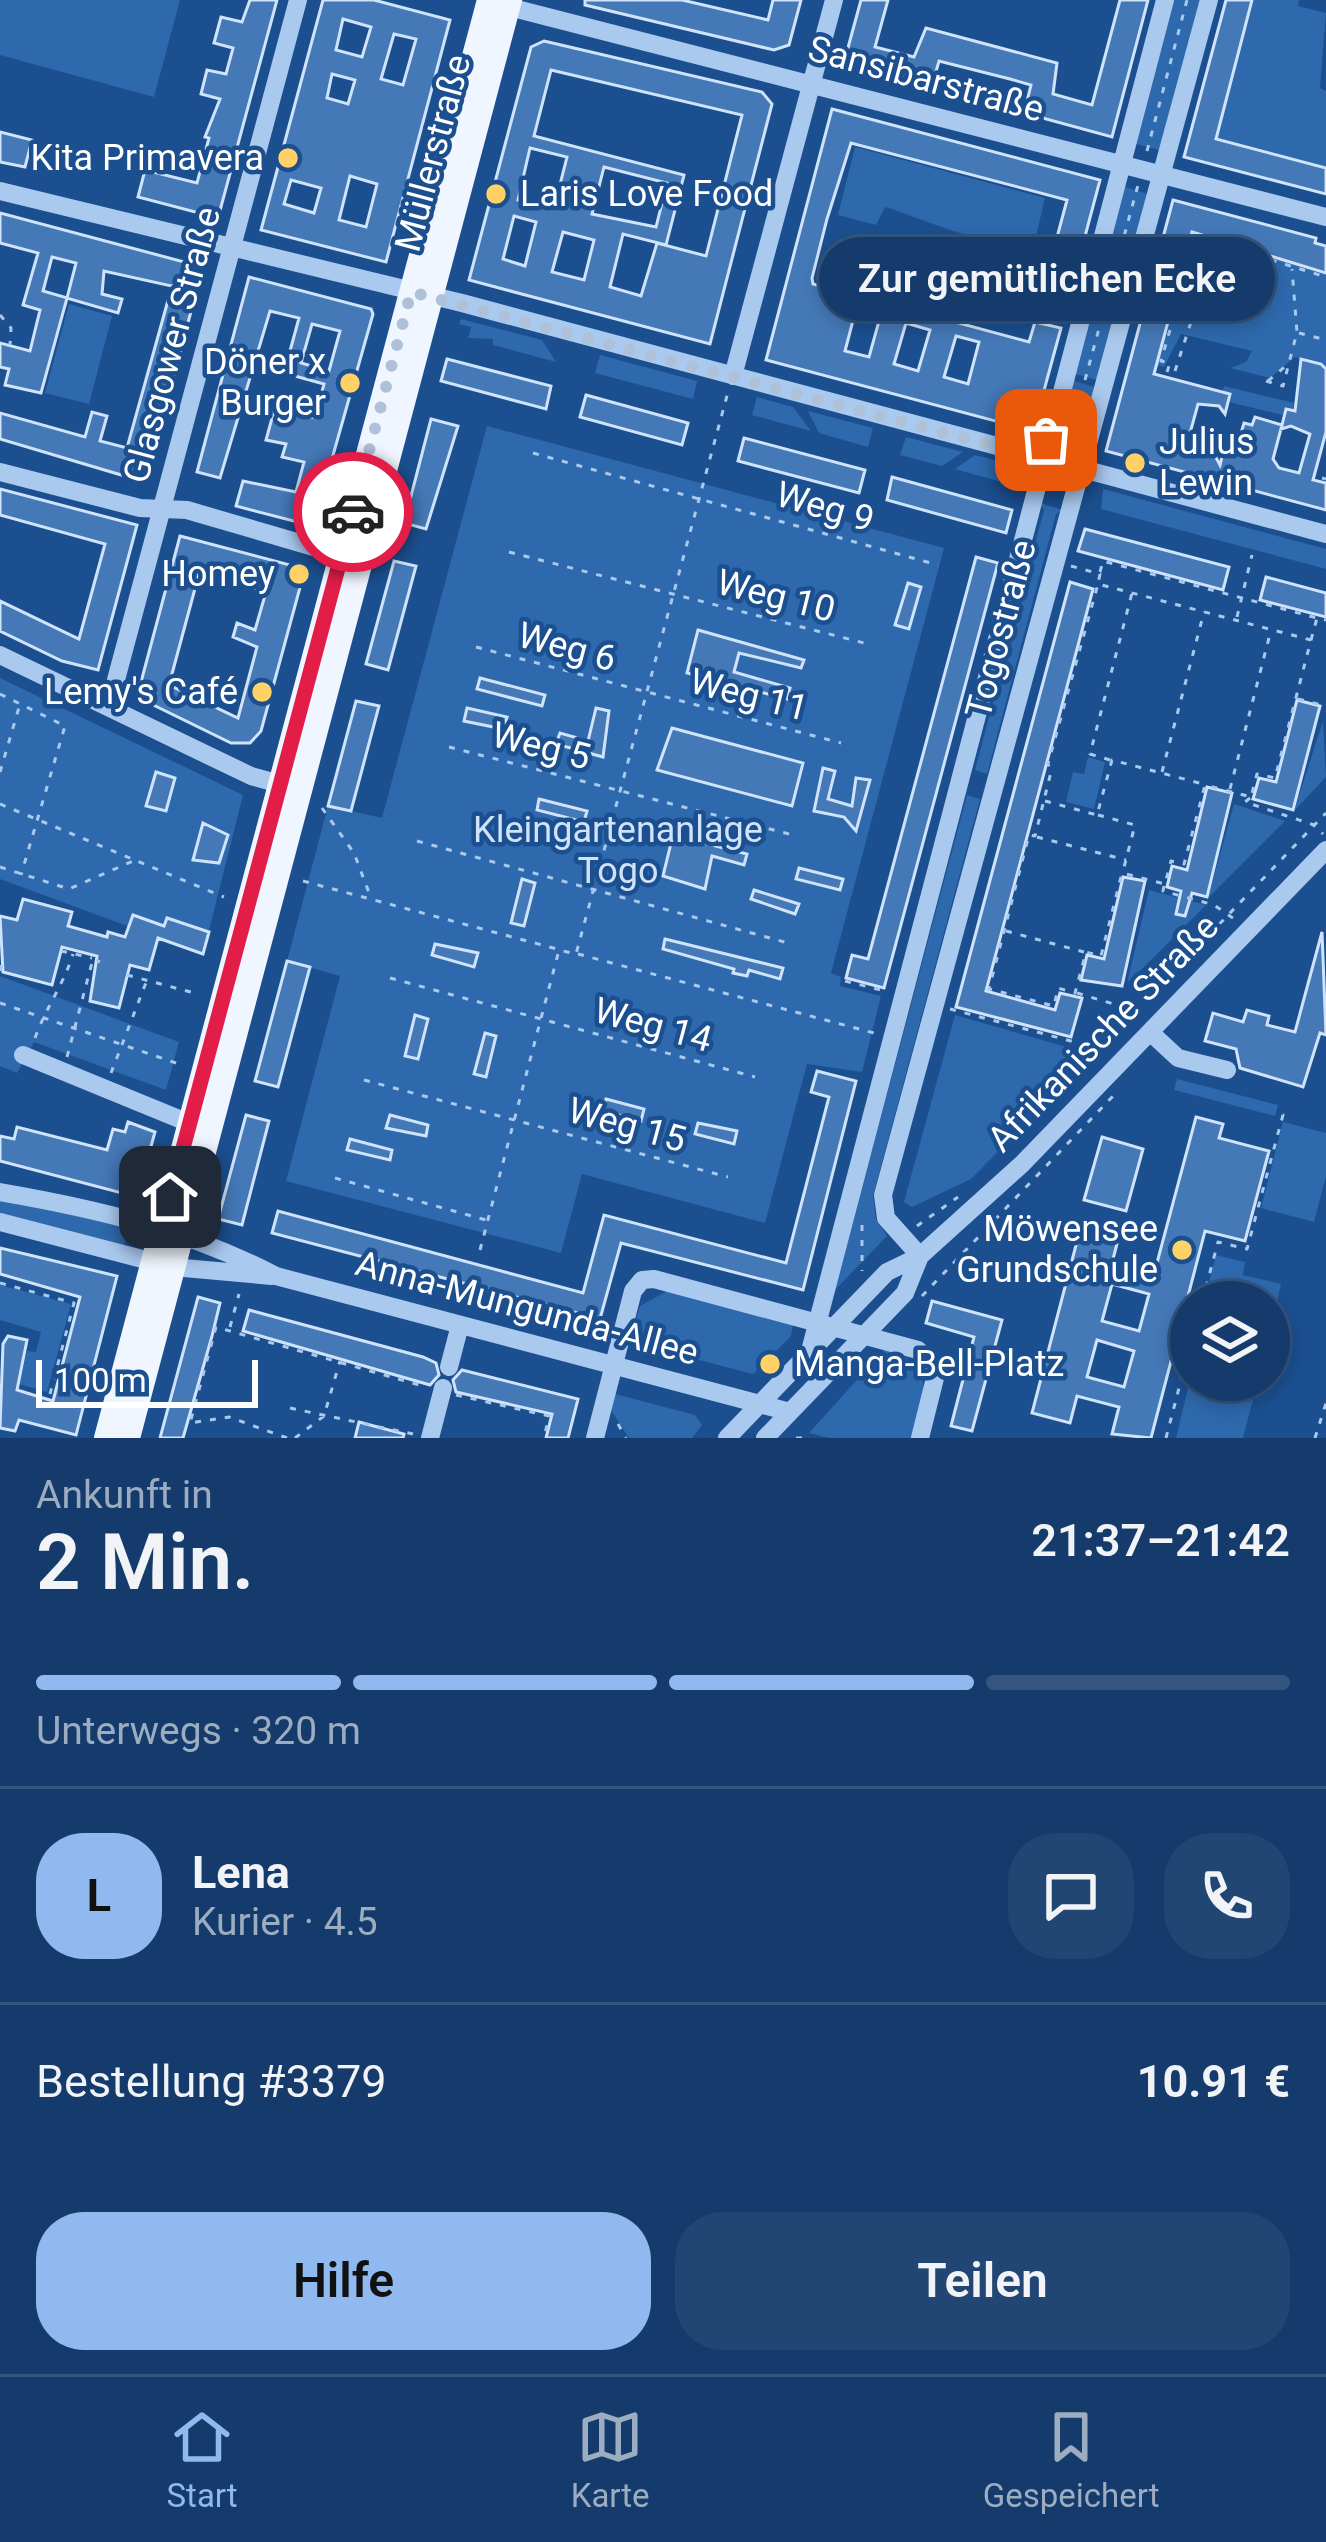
<!DOCTYPE html>
<html lang="de">
<meta charset="utf-8">
<style>
:root{--surface:#143b6b;--page:#214673;--text:#f1f3f6;--muted:#9dadc1;--line:#33557e;--accent:#90b9f0}
body{margin:0;font-family:Roboto,sans-serif;background:var(--page);color:var(--text);height:100vh;display:flex;flex-direction:column;font-size:45px;white-space:nowrap}
*{box-sizing:border-box;margin:0}
p{font-size:39px;color:var(--muted)}
.icon{flex:none;width:66px;height:66px;fill:none;stroke:currentColor;stroke-width:2;stroke-linecap:round;stroke-linejoin:round}
.map{position:relative;height:1438px;overflow:hidden}
.sheet{display:flex;flex-direction:column;background:var(--surface);flex:1}
.sheet>*{flex:none}
.buttons{position:absolute;left:1170px;top:1281px;display:grid;gap:24px}
.buttons a{display:grid;place-items:center;width:120px;height:120px;border-radius:50%;background:var(--surface);box-shadow:0 6px 18px #0003,0 0 0 3px var(--line);font-size:60px}
.scale{position:absolute;left:36px;bottom:30px;width:222px;box-sizing:border-box;padding-left:12px;border:6px solid #fff;border-top:0;font-size:33px;line-height:42px;white-space:nowrap;color:#fff;-webkit-text-stroke:9px #1b4f8f;paint-order:stroke}
.pin{position:absolute;display:grid;place-items:center;width:102px;height:102px;color:#fff;margin:-51px;border-radius:24px;box-shadow:0 6px 18px #0006}
.courier{position:absolute;display:grid;place-items:center;width:120px;height:120px;margin:-60px;border:9px solid #e11d48;border-radius:50%;background:#fff;color:#222;box-shadow:0 3px 15px #0007}
.bubble{position:absolute;height:84px;border-radius:42px;background:var(--surface);box-shadow:0 6px 18px #0003,0 0 0 3px var(--line);font-size:39px;font-weight:600;line-height:84px;text-align:center}
.overview em{font-style:normal;font-weight:600}
.overview div{display:flex;flex-direction:column-reverse}
.overview{display:flex;align-items:center;justify-content:space-between;height:204px;padding:0 36px}
h1{font-size:78px;font-weight:600;line-height:90px}
.bar{display:grid;grid-template-columns:repeat(4,1fr);gap:18px 12px;align-content:center;height:144px;padding:0 36px}
.bar i{height:15px;border-radius:9px;background:var(--line)}
.bar .active{background:var(--accent)}
.bar p{grid-column:span 4}
.line{display:flex;align-items:center;gap:30px;padding:0 36px;border-top:3px solid var(--line)}
.line div{flex:1}
.round{display:grid;place-items:center;flex:none;width:126px;height:126px;border-radius:48px;background:var(--page)}
.cta{display:flex;gap:24px;margin-top:auto;padding:24px 36px}
.cta a{flex:1;height:138px;border-radius:48px;background:var(--accent);color:#111;font-size:48px;font-weight:600;line-height:138px;text-align:center}
.cta a+a{background:var(--page);color:var(--text)}
.menu{display:flex;justify-content:space-around;align-items:center;height:168px;border-top:3px solid var(--line);background:var(--surface);font-size:33px;color:var(--muted)}
.menu a{display:grid;justify-items:center;gap:6px}
.menu .active{color:var(--accent)}
.map>svg:first-child{display:block}
.green{fill:#2e69ad}
.building{fill:#4478b7;stroke:#cfe3fa;stroke-width:3;fill-rule:evenodd}
.lines{fill:none;stroke-linecap:round;stroke-linejoin:round}
.path{stroke:#a9c9ee;stroke-width:3;stroke-dasharray:6 9;stroke-linecap:butt}
.minor{stroke:#a9c9ee;stroke-width:18}
.major{stroke:#f0f6ff;stroke-width:24}
.done{stroke:#afc1d8;stroke-width:12;stroke-dasharray:0 21.6}
.route{stroke:#e11d48;stroke-width:15}
.poi-dot{fill:#ffd166;stroke:#1b4f8f;stroke-width:4.5}
.labels{text-anchor:middle;dominant-baseline:central;stroke-width:9;stroke-linejoin:round;paint-order:stroke}
.street-label{font-size:36px;fill:#fff;stroke:#1b4f8f}
.poi-label{font-size:36px;fill:#fff;stroke:#1b4f8f;text-anchor:end}
.park-label{font-size:36px;fill:#cfe3fa;stroke:#1b4f8f}
</style>
<div class="map">
<svg width="1326" height="1438" viewBox="0 0 1326 1438">
<rect width="100%" height="100%" fill="#1b4f8f"/>
<!-- green -->
<path class="green" d="M0 0H180L154 97 0 55Z
M1171 0H1203L1163 151 1133 143Z
M1252 0H1299L1298 6 1326 13 1320 88 1326 91V168L1216 139Z
M855 147 1045 198 1036 236C989 253 929 220 885 207L876 225 838 215Z
M1122 186 1151 195 1101 381 1071 373Z
M1192 232 1326 273V369L1295 357 1270 378 1230 368 1246 362 1252 351 1181 334 1164 367 1157 365Z
M69 304 112 316 89 404 45 393Z
M461 319 542 340 556 362 493 345V339L468 338 471 327 459 324Z
M600 355 697 381 693 399 595 373Z
M1071 380 1097 388 1082 441 1056 434Z
M1224 386 1294 403 1291 417 1221 400Z
M757 397 793 407 811 431 752 415Z
M808 411 873 428 868 447 819 433Z
M487 426 944 548 831 973 841 977 840 986 881 996 862 1072 807 1064 765 1223 582 1174 561 1253 286 1181 340 976 287 961 328 806 382 818Z
M906 437 963 452 942 466 900 455Z
M975 455 1017 466 1012 485 955 469Z
M1103 489 1326 549V569L1101 509Z
M1040 503 1063 510 1056 514 987 774 975 770 1044 510Z
M0 678 243 795 203 954 0 879Z
M1323 721 1326 777 1294 811Z
M1088 757 1105 762 1094 809 1066 802 1073 772 1084 774Z
M967 795 980 799 873 1196 876 1219 887 1236 835 1290Z
M1234 804 1285 821 1208 898Z
M1149 890 1206 905 1129 982 1128 979Z
M0 976 179 1042 166 1090 34 1042 17 1073 0 1066Z
M955 1015 1077 1050 1073 1076 971 1179 912 1207 904 1202Z
M1177 1079 1278 1105 1275 1116 1174 1090Z
M1283 1122 1326 1133V1176L1314 1222 1261 1208Z
M0 1198 130 1224 123 1249 0 1216Z
M1216 1255 1245 1262 1243 1275 1281 1284 1269 1334V1302H1204Z
M0 1285 71 1304 47 1392 19 1384 27 1351 36 1352 41 1332 0 1320Z
M667 1291 793 1324 791 1336 753 1374 629 1342 640 1306Z
M885 1349C941 1364 922 1395 911 1438H829L809 1433Z
M1191 1376V1380H1258L1243 1438H1176Z
M615 1394 695 1415 702 1425 692 1438H629L611 1410Z"/>
<!-- building -->
<path class="building" d="M250 0H277L218 218 138 197 145 170 197 183 209 138 205 137 220 99 201 94 207 70 226 74 233 48 214 43 221 17 242 22Z
M323 0H374L450 20 386 262 261 230ZM343 19 371 27 362 57 336 50ZM394 34 416 39 403 85 381 79ZM332 74 355 80 348 104 327 98ZM350 176 377 184 366 227 339 220ZM291 180 321 188 314 213 284 204Z
M585 0H682L768 20 773 0H801L789 45 774 50 585 5Z
M861 0H888L875 47 914 57 926 28 1057 63 1053 94 1092 105 1120 0H1148L1112 137 1024 113 1031 85 1010 79 939 61 931 89 843 66Z
M1226 0H1252L1216 139 1326 168V194L1184 157Z
M544 41 762 92 772 104 710 344 469 280 531 47ZM551 70 742 115 706 256 657 243 641 296 610 287 623 234 666 245 684 175 534 136ZM530 148 567 157 555 204 543 201 542 207 518 200ZM604 167 667 183 656 227 592 214ZM514 216 536 222 525 266 503 259ZM563 232 594 240 584 280 552 272Z
M832 109 1100 180 1066 308 1040 301 1067 200 851 143 827 219 812 278 813 284 837 290 834 299 857 305 859 296 1029 342 1035 322 1061 328 1033 431 766 360ZM856 309 881 314 869 357 845 351ZM906 323 930 330 918 371 894 364ZM956 336 979 342 968 384 944 377Z
M0 132 32 140 25 167 0 162Z
M1173 200 1316 238 1315 243 1326 246V273L1192 232 1154 374 1230 394 1225 414 1219 406 1198 404 1187 444 1211 448 1220 465 1226 441 1239 440 1244 423 1252 425 1255 417 1282 425 1273 459 1279 468 1299 473 1310 434 1291 426 1281 429 1286 409 1295 411 1301 359 1321 364 1326 369V432L1313 480 1326 483V510L1106 451Z
M0 213 203 267 145 482 0 439V413L85 437 92 412 107 416 100 441 127 448 172 286 104 271 102 294 122 299 118 313 67 298 41 393 5 385 9 369 0 367V343L30 351 40 310 23 305 38 253 0 243ZM52 257 76 263 67 298 43 291Z
M249 277 371 309 373 314 313 526 236 506 243 481 296 492 304 462 282 457 286 444 266 440 275 407 315 418 324 384 284 373 299 318 270 311 220 478 197 472ZM312 324 340 331 329 371 301 363Z
M447 359 551 386 546 409 441 381Z
M586 395 688 423 682 445 580 417Z
M431 419 458 426 426 529 404 523Z
M744 438 865 470 859 493 738 461Z
M892 477 1012 510 1006 533 887 500Z
M0 489 137 525 98 670 62 661 0 631V601L79 639 105 544 0 515Z
M1085 529 1229 567 1223 590 1078 551Z
M180 536 305 569 261 731 250 743H231L137 697ZM200 570 266 592 255 630 237 623 233 637 257 647 238 718 169 685Z
M976 557 998 563 884 988 846 978 852 955 868 959Z
M394 561 416 566 388 670 366 664Z
M1266 577 1326 593V617L1260 600Z
M1070 582 1093 589 986 991 1055 1010 1060 993 1082 998 1071 1037 956 1007Z
M908 583 921 587 909 629 895 625Z
M698 630 804 660 801 668 739 653 734 672 790 688 787 699 687 673Z
M480 678 545 695 542 706 477 689Z
M1297 700 1320 706 1293 810 1253 799 1259 778 1276 782Z
M356 701 379 706 351 811 328 806Z
M467 708 507 717 503 729 464 721Z
M596 708 609 711 603 757 556 744 560 733 588 741Z
M672 728 803 763 792 806 657 770Z
M823 768 835 771 828 799 852 806 856 778 870 780 856 831 844 817 814 811Z
M156 772 175 778 166 811 146 806Z
M1207 787 1232 793 1207 897 1192 893 1185 916 1176 914 1181 891 1167 887 1172 866 1187 870Z
M539 799 587 811 584 822 537 810Z
M203 823 228 835 219 863 193 860Z
M673 835 747 854 744 865 712 856 705 889 663 876Z
M799 868 843 879 840 890 796 879Z
M1123 877 1145 881 1122 986 1081 980 1087 955 1104 959Z
M522 879 535 883 524 926 511 923Z
M754 890 799 904 795 914 751 899Z
M23 899 72 912 68 926 107 937 108 932 125 937 133 915 164 926 167 918 209 932 203 954 158 938 149 970 130 965 119 1008 90 1001 97 956 62 947 52 985 3 972 0 916 17 920Z
M1322 932 1326 1035 1320 1033 1303 1087 1240 1068 1236 1049 1205 1041 1213 1013 1243 1022 1247 1010 1269 1016 1267 1025 1295 1032Z
M665 939 783 968 780 979 749 970 747 976 733 973 734 969 663 949Z
M435 944 478 953 474 967 432 955Z
M287 961 310 967 278 1087 255 1081Z
M415 1015 428 1019 418 1059 405 1056Z
M485 1033 496 1036 486 1077 474 1074Z
M817 1071 856 1081 803 1290 621 1243 600 1319 272 1233 278 1211 583 1293 604 1215 786 1263 829 1097 811 1092Z
M606 1099 644 1109 641 1121 603 1111Z
M246 1115 269 1121 242 1225 218 1219Z
M390 1115 428 1125 426 1136 386 1128Z
M1196 1117 1223 1124 1219 1138 1269 1151 1245 1241 1205 1231 1151 1438 1112 1434 1119 1407 1077 1396 1070 1423 1032 1413 1081 1226 1119 1236 1112 1263 1154 1274ZM1112 1284 1149 1294 1139 1331 1102 1321ZM1097 1340 1134 1351 1124 1387 1087 1377Z
M128 1122 155 1132 137 1197 0 1161V1136L14 1139 17 1127 107 1150 113 1129 125 1132Z
M698 1123 737 1131 734 1144 695 1134Z
M1102 1137 1143 1149 1126 1211 1084 1200Z
M350 1139 392 1150 390 1160 347 1150Z
M0 1248 117 1276 76 1435 19 1420 15 1431 0 1428 3 1344 8 1336 27 1340 17 1390 53 1401 80 1297 0 1274Z
M198 1297 220 1303 212 1336 183 1438H160Z
M932 1301 1002 1320 972 1431 951 1426 974 1337 926 1323Z
M249 1310 423 1357 436 1363 439 1375 430 1385 243 1331Z
M462 1370 578 1399 568 1438H546L552 1414 456 1392 453 1380Z
M359 1422 404 1434 403 1438H355Z"/>
<g class="lines">
<!-- path -->
<path class="path" d="M1147 151 1187 0
M0 315 11 328 10 345
M1299 333 1326 340
M1175 371 1192 319 1175 313
M1167 372 1170 363 1161 361 1197 237 1326 277
M1085 380 1138 185
M1266 381 1283 386 1297 332 1292 269
M1268 381 1288 364
M533 453 938 565
M1322 478 1326 479
M509 552 868 644
M1071 566 1100 574 1098 584 1311 640 1275 778 1257 774 1251 797 1205 785 1184 864 1171 861 1165 884 1122 873 1101 956 1086 952 1075 993 1058 988 1054 1006 989 989 1029 835 1035 836 1051 772 1048 764 1098 584
M1100 572 1103 561 1317 618
M1237 617 1252 555
M1311 640 1317 618 1326 620
M476 647 841 743
M0 694 65 726 21 875
M1298 699 1326 706
M449 747 793 835
M1110 760 1090 754 1132 593
M0 772 20 704
M1162 772 1204 612
M1230 789 1271 630
M1250 798 1245 802 1314 825 1323 834
M1045 801 1097 815 1112 760 1203 784
M0 804 224 897
M322 808 354 853 371 898
M1098 815 1135 825 1123 871
M1037 837 1126 860
M417 841 788 943
M0 867 69 889 133 861
M303 881 557 949
M1164 886 1163 891 1214 905 1237 921
M1006 931 1084 952
M61 951 92 958
M578 954 874 1033
M0 971 2 964
M127 975 198 994
M390 978 755 1077
M845 981 885 991
M1077 993 1120 1006
M0 1003 179 1064
M950 1009 1086 1045
M35 1038C46 1007 64 984 73 954
M67 1057 93 959 100 962
M111 1073 147 980
M1078 1079 1111 1037 1326 813
M364 1080 728 1177
M335 1178 486 1220
M862 1225V1271
M917 1226 958 1197
M480 1250 559 950 576 954 728 392
M0 1283 74 1303 50 1394
M922 1296 1114 1095
M1202 1302 1218 1242 1247 1249 1283 1115 1276 1113
M230 1327 239 1294
M456 1395 549 1416 544 1438
M290 1408 413 1434
M618 1424 626 1438
M287 1438 229 1417 190 1423 216 1327 426 1387
M295 1438 324 1416 340 1361
M796 1438H808
M1166 1438 1191 1342
M1315 1438 1326 1403"/>
<!-- minor -->
<path class="minor" d="M509 7 1326 217
M0 191 462 303 1326 534
M733 376 834 0
M0 472 140 508 187 510 341 555
M0 655 251 776 280 784
M109 706 298 0
M1151 1033 1178 1058 1227 1070
M23 1055 189 1123
M0 1192C98 1209 188 1230 276 1276L790 1412
M0 1222 173 1267 272 1276
M920 1256 886 1218 883 1195 1209 0
M810 1351 1165 0
M449 1367 460 1325
M430 1438 443 1388
M595 1438 633 1291 642 1280 654 1279 918 1350 936 1374 920 1438
M727 1438 887 1272 920 1256 1022 1164 1326 850
M765 1438 905 1293 920 1256"/>
<!-- major -->
<path class="major" d="M106 1438 489 0
M128 1438 510 0"/>
</g>
<g class="lines">
<!-- done -->
<path class="done" d="M353 512 411 292 1043 459 1046 440"/>
<!-- route -->
<path class="route" d="M170 1197 353 512"/>
</g>
<!-- markers -->
<g class="poi-dot">
<circle cx="288" cy="158" r="12"/>
<circle cx="496" cy="194" r="12"/>
<circle cx="350" cy="383" r="12"/>
<circle cx="1135" cy="463" r="12"/>
<circle cx="299" cy="574" r="12"/>
<circle cx="262" cy="692" r="12"/>
<circle cx="1182" cy="1250" r="12"/>
<circle cx="770" cy="1364" r="12"/>
</g>
<g class="labels">
<!-- street labels -->
<g class="street-label">
<text transform="translate(926 79) rotate(15)">Sansibarstraße</text>
<text transform="translate(433 153) rotate(-75)">Müllerstraße</text>
<text transform="translate(172 345) rotate(-75)">Glasgower Straße</text>
<text transform="translate(825 507) rotate(16)">Weg 9</text>
<text transform="translate(776 596) rotate(14)">Weg 10</text>
<text transform="translate(1001 629) rotate(-75)">Togostraße</text>
<text transform="translate(567 647) rotate(15)">Weg 6</text>
<text transform="translate(749 695) rotate(14)">Weg 11</text>
<text transform="translate(541 746) rotate(14)">Weg 5</text>
<text transform="translate(653 1025) rotate(15)">Weg 14</text>
<text transform="translate(1103 1033) rotate(-46)">Afrikanische Straße</text>
<text transform="translate(627 1125) rotate(15)">Weg 15</text>
<text transform="translate(527 1308) rotate(15)">Anna-Mungunda-Allee</text>
</g>
<!-- poi labels -->
<g class="poi-label">
<text x="264" y="158">Kita Primavera</text>
<text x="520" y="194" text-anchor="start">Laris Love Food</text>
<text x="326" y="362">Döner x<tspan x="326" dy="41">Burger</tspan></text>
<text x="1159" y="442" text-anchor="start">Julius<tspan x="1159" dy="41">Lewin</tspan></text>
<text x="275" y="574">Homey</text>
<text x="238" y="692">Lemy's Café</text>
<text x="1158" y="1229">Möwensee<tspan x="1158" dy="41">Grundschule</tspan></text>
<text x="794" y="1364" text-anchor="start">Manga-Bell-Platz</text>
</g>
<!-- park labels -->
<g class="park-label">
<text x="618" y="830">Kleingartenanlage<tspan x="618" dy="41">Togo</tspan></text>
</g>
</g>
</svg>
<div class="buttons">
<a><svg class="icon" aria-label="layers" viewBox="0 0 24 24"><path d="M12 4l9 5-9 5-9-5zM3 14l9 5 9-5"/></svg></a>
</div>
<div class="scale">100 m</div>
<div class="pin" style="left:1046px;top:440px;background:#ea580c"><svg class="icon" aria-label="bag" viewBox="0 0 24 24"><path d="M5 8h14l-1 12H6zM9 8a3 3 0 0 1 6 0"/></svg></div>
<div class="pin" style="left:170px;top:1197px;background:#1f2937"><svg class="icon" aria-label="home" viewBox="0 0 24 24"><path d="M3 11l9-7 9 7M6 9v11h12V9"/></svg></div>
<div class="courier" style="left:353px;top:512px"><svg class="icon" aria-label="car" viewBox="0 0 24 24"><path d="M5 17H2v-5l4-1 3-4h7l3 4 3 1v5h-3M9 17h6M6 11h13"/><circle cx="7" cy="17" r="2"/><circle cx="17" cy="17" r="2"/></svg></div>
<div class="bubble" style="left:819px;top:237px;width:456px">Zur gemütlichen Ecke</div>
</div>
<section class="sheet">
<div class="overview"><div><h1>2 Min.</h1><p>Ankunft in</p></div><em>21:37–21:42</em></div>
<div class="bar"><i class="active"></i><i class="active"></i><i class="active"></i><i></i><p>Unterwegs · 320 m</p></div>
<div class="line" style="height:216px"><b class="round" style="background:var(--accent);color:#111">L</b><div><b>Lena</b><p>Kurier · 4.5</p></div><a class="round"><svg class="icon" aria-label="chat" viewBox="0 0 24 24"><path d="M4 5h16v11H9l-5 4z"/></svg></a><a class="round"><svg class="icon" aria-label="phone" viewBox="0 0 24 24"><path d="M5 4h4l2 5-3 2q2 4 5 5l2-3 5 2v4C11 20 4 13 5 4z"/></svg></a></div>
<div class="line" style="height:156px"><div>Bestellung #3379</div><b>10.91 €</b></div>
<div class="cta"><a>Hilfe</a><a>Teilen</a></div>
</section>
<nav class="menu">
<a class="active"><svg class="icon" aria-label="home" viewBox="0 0 24 24"><path d="M3 11l9-7 9 7M6 9v11h12V9"/></svg>Start</a>
<a><svg class="icon" aria-label="map" viewBox="0 0 24 24"><path d="M3 6l6-2 6 2 6-2v14l-6 2-6-2-6 2zM9 4v14M15 6v14"/></svg>Karte</a>
<a><svg class="icon" aria-label="saved" viewBox="0 0 24 24"><path d="M7 4h10v16l-5-4-5 4z"/></svg>Gespeichert</a>
</nav>
